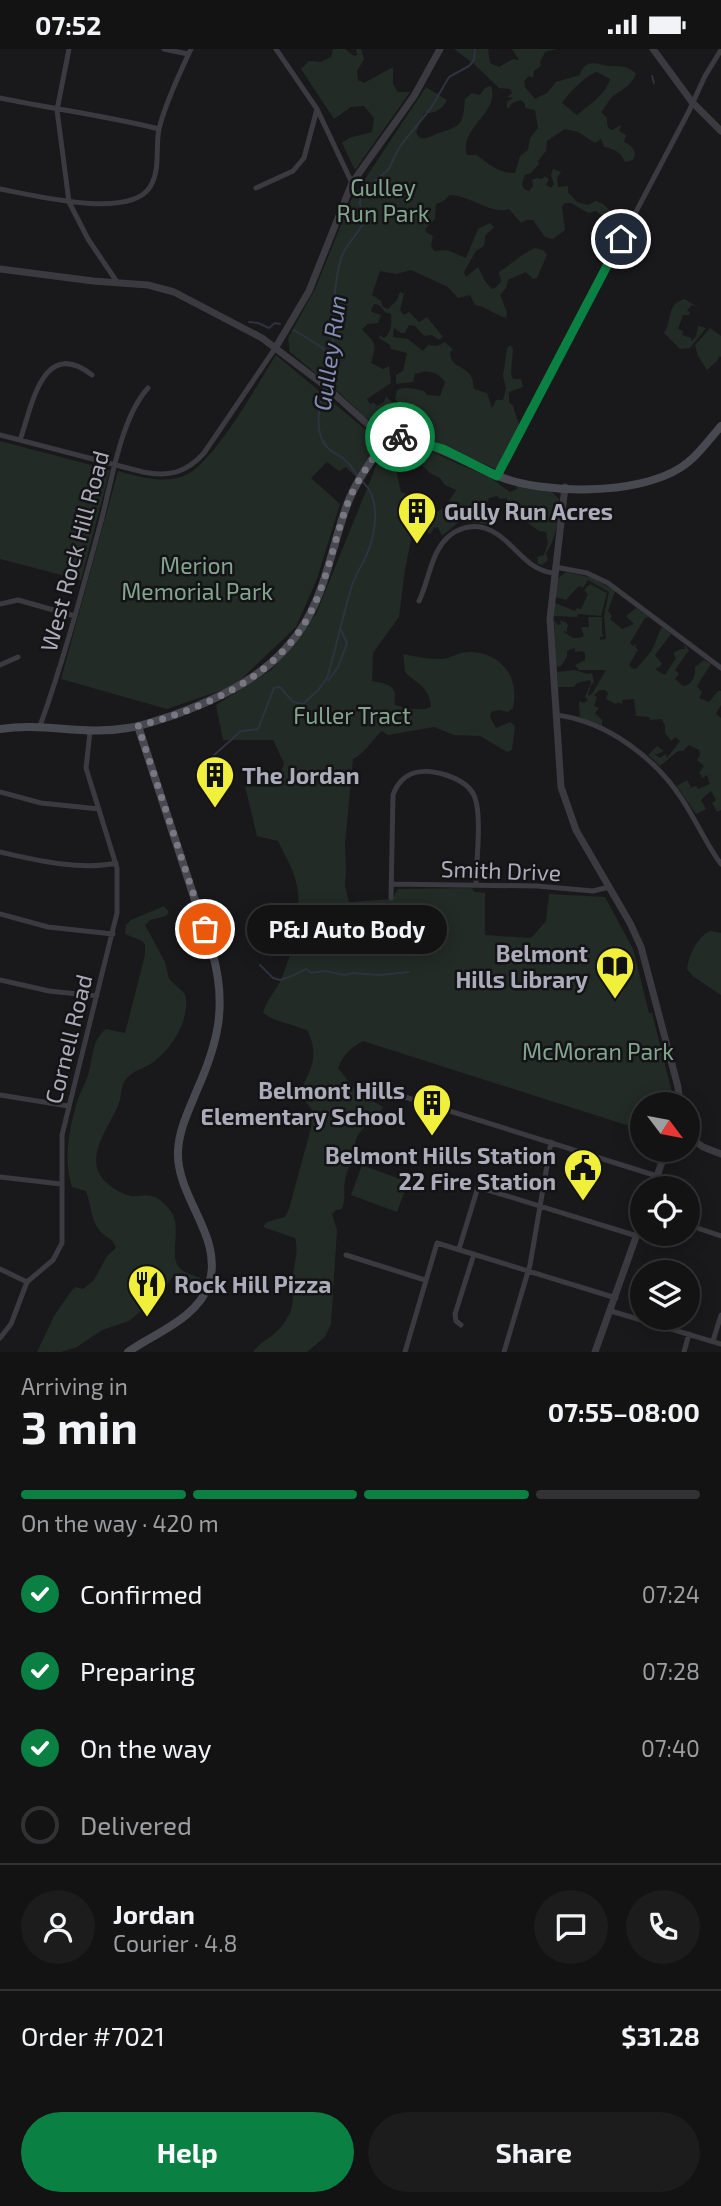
<!DOCTYPE html>
<meta charset="utf-8">
<style>
:root{--surface:#131314;--page:#1c1c1d;--text:#f1f3f6;--muted:#9d9ea0;--line:#323234;--accent:#0b8043}
body{margin:0;font-family:"Exo 2",sans-serif;background:var(--page);color:var(--text);height:100vh;display:flex;flex-direction:column;font-size:26px;white-space:nowrap}
*{box-sizing:border-box;margin:0}
p{font-size:23px;color:var(--muted)}
.icon{flex:none;width:38px;height:38px;fill:none;stroke:currentColor;stroke-width:2;stroke-linecap:round;stroke-linejoin:round}
.map{position:relative;height:1303px;overflow:hidden}
.side{display:flex;flex-direction:column;background:var(--surface);flex:1}
.side>*{flex:none}
.needle{width:46px;rotate:122deg}
.tools{position:absolute;left:630px;top:1043px;display:grid;gap:14px}
.tools a{display:grid;place-items:center;width:70px;height:70px;border-radius:50%;background:var(--surface);box-shadow:0 4px 18px #0003,0 0 0 2px var(--line);font-size:35px}
.pin{position:absolute;display:grid;place-items:center;width:60px;height:60px;color:#fff;margin:-30px;border:4px solid #fff;border-radius:50%;box-shadow:0 2px 7px #0007}
.courier{position:absolute;display:grid;place-items:center;width:70px;height:70px;margin:-35px;border:5px solid #0b8043;border-radius:50%;background:#fff;color:#222;box-shadow:0 2px 9px #0007}
.bubble{position:absolute;height:49px;border-radius:24px;background:var(--surface);box-shadow:0 4px 18px #0003,0 0 0 2px var(--line);font-size:23px;font-weight:700;line-height:49px;text-align:center}
.summary em{font-style:normal;font-weight:700}
.summary div{display:flex;flex-direction:column-reverse}
.summary{display:flex;align-items:center;justify-content:space-between;height:119px;padding:0 21px}
h1{font-size:46px;font-weight:700;line-height:52px}
.bar{display:grid;grid-template-columns:repeat(4,1fr);gap:10px 7px;align-content:center;height:84px;padding:0 21px}
.bar i{height:9px;border-radius:5px;background:var(--line)}
.bar .selected{background:var(--accent)}
.bar p{grid-column:span 4}
.line{display:flex;align-items:center;gap:18px;padding:0 21px;border-top:2px solid var(--line)}
.line div{flex:1}
.round{display:grid;place-items:center;flex:none;width:74px;height:74px;border-radius:37px;background:var(--page)}
ol{padding:0 21px;list-style:none}
li{display:flex;align-items:center;gap:21px;height:77px}
li p{margin-inline-start:auto}
li .icon{padding:7px;border-radius:50%;background:var(--accent);color:#fff;stroke-width:4}
li:last-child{color:var(--muted)}
li i{width:38px;height:38px;border:4px solid var(--line);border-radius:50%}
.button{display:flex;gap:14px;margin-top:auto;padding:14px 21px}
.button a{flex:1;height:80px;border-radius:42px;background:var(--accent);color:#fff;font-size:28px;font-weight:700;line-height:80px;text-align:center}
.button a+a{background:var(--page);color:var(--text)}
.status{display:flex;justify-content:space-between;align-items:center;height:49px;padding:0 35px;background:var(--surface);direction:ltr}
.status svg{height:19px;fill:currentColor}
.map>svg:first-child{display:block}
.green{fill:#232b26;fill-rule:evenodd}
.lines{fill:none;stroke-linecap:round;stroke-linejoin:round}
.stream{stroke:#2f323f;stroke-width:2}
.minor{stroke:#3b3a40;stroke-width:5}
.tertiary{stroke:#3b3a40;stroke-width:7}
.secondary{stroke:#484850;stroke-width:8}
.done{stroke:#797882;stroke-width:7;stroke-dasharray:0 12.6}
.route{stroke:#0b8043;stroke-width:9}
.labels{text-anchor:middle;dominant-baseline:central;stroke-width:5;stroke-linejoin:round;paint-order:stroke}
.park-label{font-size:23px;fill:#83a590;stroke:#141416}
.poi-label{font-size:23px;font-weight:bold;fill:#acabba;stroke:#141416;text-anchor:start}
.street-label{font-size:23px;fill:#acabba;stroke:#141416}
.water-label{font-size:24px;font-style:italic;fill:#838db5;stroke:#141416}
</style>
<div class="status"><b>07:52</b><svg viewBox="0 0 49 12"><path d="M0 12V9h3v3zM5 12V6h3v6zM10 12V3h3v9zM15 12V0h3v12zM26 1h20v11H26zM47 4h2v5h-2z"/></svg></div>
<div class="map">
<svg width="721" height="1303" viewBox="0 0 721 1303">
<rect width="100%" height="100%" fill="#19191b"/>
<!-- green -->
<path class="green" d="M333 0H345L354 7 357 6 356 0H361L364 10 357 22 358 31 364 34 393 18V35L398 43H410L355 121 342 94 349 89 372 83 374 69 364 57 351 58 334 70 301 20 309 12 321 13 331 8Z
M454 0H488L490 14 499 18 513 10 519 11 512 0H557L545 3 540 13 541 17 534 22 533 29 529 27 524 32 525 38 535 50 547 44 556 33 580 26C584 13 592 13 603 16 616 19 626 14 636 25 632 35 624 40 616 45 610 48 606 58 601 63L607 69C607 74 606 78 612 81L621 76 619 82 626 86 624 93C632 97 638 102 633 111L625 113C620 102 614 100 604 98L601 90 595 94 578 83 565 80 547 92 546 102 538 112 539 115 531 124 525 126 522 135 524 140 529 142 533 137 532 131 537 129 542 130 545 127 549 130 546 136 551 139 554 135 551 126 553 120 561 123 557 129 558 138 568 137V143L577 153 588 156 596 152 603 155 614 165 611 173 596 162 588 164 571 154H565L562 158 565 181 553 190 545 188 533 171H526L521 174 509 160C491 166 472 147 450 146L442 153 436 155 435 170 425 180 426 183 433 187 431 197 434 202 447 201 466 209 478 180 490 174 494 178 485 187 484 197 476 202 464 223 466 228 478 218 485 232 492 240 495 239 501 233 499 223C512 215 521 205 535 199L543 201 547 206 537 229 533 230 526 223 508 231 506 239 500 246 507 263 506 269C494 265 487 258 475 256L470 246 458 249 448 238 411 221 396 225 380 222 372 246 381 252 383 258 388 260 397 251 400 243 404 245 400 261 404 266 409 263 419 273 427 268 443 288 439 291 432 286 424 287 415 277 409 276 405 284H401L394 279 393 288 408 290 423 302 428 296 437 297 445 293 453 301 450 303C450 319 466 316 472 329 473 332 473 336 474 340L487 344 492 359 496 351H503L506 339 503 327 507 300 510 296 513 299 511 325 513 330H521L523 338 509 343V353L513 357 519 376 496 420 426 390 430 382 428 379 395 350 397 341C406 337 415 340 424 342L427 346 440 347 445 333C438 322 426 320 415 325L413 333 396 335V326L403 322 407 304 391 300 390 296 379 289 380 286 384 289C391 285 392 273 391 265L385 263 379 256 374 255 371 261 372 263 381 266 378 274 368 275 362 280C376 296 377 292 371 314L383 320 389 317 391 334 367 350 370 355 374 354 377 357 384 353 386 347 403 366 417 375 422 383V387L384 380 364 367 335 340V335L328 327 326 333 290 303 288 289 316 238 351 151 426 38 447 51C443 60 434 65 424 64L416 84 420 89C427 90 429 88 436 85 461 77 463 77 465 50L472 44 480 46 485 39 491 37C501 63 458 79 467 106H477C488 115 501 125 515 124L520 107 528 101 530 89 538 79 535 61 525 59V55L521 51 512 54 509 59H507V53L513 49 507 48 512 44 510 40 499 39 474 15ZM597 23 610 30C607 44 588 57 577 66L562 54C569 44 586 26 597 23Z
M685 250 699 259 692 256 687 261 690 264 689 266H683L678 280 683 282 682 286 691 289V292L696 288 698 277 706 279 690 299 680 300 664 284C673 272 665 255 685 250Z
M710 279 721 287V308L719 307 718 311 707 321 698 307 695 296Z
M276 306 371 385 376 392 375 400 356 428 346 418 339 422 327 413 311 429 340 455 317 530 296 578 234 637 167 660 61 630 118 422C140 428 166 436 188 425 217 408 257 336 276 306Z
M0 392 110 421 81 531 0 510Z
M393 395H405L429 401 458 415 488 427 510 443 517 440 516 435 550 441 559 450C560 468 556 490 546 504L548 511 542 516 538 515 537 508 544 506 548 494 546 483 539 482 527 473 514 472 515 463 506 449 500 450 497 447 489 449 483 463 486 465 487 475 460 472 442 487 438 478 434 479 430 485 421 480 424 471 418 472 412 486 405 521 399 568 373 604 372 632C380 634 393 634 395 645 395 649 394 652 395 656 406 659 420 663 431 658 429 637 418 636 405 623L403 605C416 608 429 610 442 610 452 609 458 603 469 603 501 603 520 628 513 659L508 663 499 661 491 663 490 668 496 679 510 673 515 677 512 701 507 703 480 687 454 686 434 678 388 686 382 682C372 691 364 705 353 710L345 795 346 821 345 837 349 853 392 850 398 840 471 839 475 843 485 844V886L531 889 546 872 549 845 605 848 633 900 649 964H652L675 1055H642V1081L363 992C350 999 343 1006 338 1019L356 1042 383 1058C376 1072 359 1078 355 1093 354 1097 354 1101 354 1105 352 1114 346 1122 345 1132 343 1142 346 1150 342 1160L336 1161 332 1165 337 1181 331 1275 325 1288 307 1303H253C261 1292 272 1289 281 1278 297 1259 292 1249 293 1227 294 1214 299 1202 295 1189L263 1178 267 1173 285 1168 289 1160 311 1079 312 1061 299 1044C311 1021 320 1006 307 981L273 970 263 964C267 949 278 940 283 926 294 897 305 857 294 826 290 814 283 803 278 792L257 787 245 737 276 738 284 714 273 691H223L216 656 271 621 316 565 377 415ZM422 416 430 424 440 429 445 436 456 441 446 457 437 463 424 461 418 450 401 443 396 420 416 419Z
M566 523 593 529 615 542 608 562 612 567 610 570 622 580 634 575 626 567 636 559 649 568 645 569 630 594 633 597 637 595 635 598 638 601 629 616 632 619 636 620C642 613 652 603 655 594 658 587 657 587 662 578L671 585 655 606 662 615 658 619H656V621L665 626 676 609 673 604 681 600H685L684 595 689 601 675 621 679 625 675 630 683 637C693 636 696 625 695 618L704 611 711 615 697 637 702 643 699 649 709 653 718 642H721V656L716 665 721 669V761L717 763 712 754 716 751 711 742 701 751 706 760 696 765 677 737 687 731 691 738 686 740 696 737 698 740 710 735 707 726 703 729 699 724 704 717 697 711 700 706 699 701 689 696 683 702H678L660 717 648 706 657 697 664 702 655 706 660 709 666 705 667 709 680 692 675 688 671 692 665 684V677L662 670 650 671 649 668 636 667 634 650 622 651V655L618 653 616 655 606 650 608 644 605 641H600L594 646 597 648 594 657 599 659 595 664 602 671V678L580 668 579 652 584 654 588 651 585 648 591 634 590 631 577 634 574 638H558L557 623 575 621 587 625 592 624 594 633 590 638 588 647 592 645 606 621H579L575 616 585 611V604L581 602 575 603V599L567 602V608L561 617 556 618 554 571 558 576 561 575 560 571 565 573 569 577 567 578V584L564 581V583C572 589 575 591 584 587L581 578H589L588 568H602V585L604 587 600 588V591L606 590 604 567 609 543 588 531 583 539 579 537 566 551 555 548 557 530Z
M590 535 607 544 601 567 578 565 577 568 554 567 555 554 575 562 577 559 581 560 588 545 584 541Z
M164 857 169 863 166 867 150 871 145 876 165 913 169 930 185 945C191 970 172 1000 152 1014 145 1019 135 1021 129 1027 121 1033 122 1042 120 1051 113 1075 79 1110 107 1134 112 1139 124 1146 131 1147 138 1148 145 1145 152 1147 158 1148 165 1155 169 1160 185 1177 166 1208 181 1220 186 1225 194 1226 200 1229L201 1236 195 1240 181 1230 172 1228 154 1257 141 1262 129 1272 102 1281 77 1298 61 1303H37L54 1267 72 1241 76 1238 83 1240 94 1231 107 1207 116 1199C113 1189 106 1189 100 1182 91 1172 91 1155 86 1142L72 1138C63 1111 69 1081 77 1053 80 1043 86 1034 89 1023 93 1007 92 991 106 980L125 984 145 906V896L142 892 125 885 126 876 131 871Z
M710 882 721 884V946L694 928 687 920C689 906 697 888 710 882Z
M362 1116 408 1133 397 1163 351 1146Z"/>
<g class="lines">
<!-- stream -->
<path class="stream" d="M652 27 654 34
M249 273 258 274 269 279 275 274 280 275
M294 281 323 299 330 311
M326 334C339 295 329 253 340 213 344 197 355 189 363 175L360 153 362 143 388 121 400 97 431 59 449 28 469 17 474 11 475 0
M324 340C319 357 313 385 328 399 334 405 342 407 347 413 351 416 354 422 357 426
M328 632 338 618 347 594 341 581
M212 708 241 682 258 680 274 639 280 638 293 653 303 655 319 640 327 629C336 600 342 569 351 540 354 527 362 517 367 505 376 484 381 450 363 433
M260 916 273 929 280 931C287 929 299 924 306 920L311 924 325 922 345 926 352 924 380 926 409 923"/>
<!-- minor -->
<path class="minor" d="M69 0 57 61 69 153 88 190 117 233
M164 0 188 5
M276 0 317 60 352 134
M0 49C53 60 107 67 159 80
M256 139 293 122 304 109 317 60
M0 140C32 146 130 171 150 138 161 120 155 100 159 80 164 59 181 21 191 0
M0 386 143 423C169 428 186 424 204 404L276 298
M20 391C32 358 42 287 92 326
M497 427 689 62 705 27 721 1
M555 518 587 524 608 534 721 619
M419 552C427 536 429 517 438 501 450 479 475 470 497 485 518 499 527 521 554 524
M0 555 18 551 75 567
M0 616 18 608
M556 666C607 672 655 709 682 750 696 771 706 795 721 815
M40 677C63 613 81 546 99 480 111 439 119 371 148 339
M0 743 41 754 99 760
M0 803C36 811 80 822 116 814
M391 835 537 837 593 842 609 838
M391 849 393 746C402 721 424 719 446 726 458 730 471 736 475 749 482 768 476 814 476 836
M0 865 48 878 113 885
M0 931 49 942 97 947
M392 1044 657 1127
M0 1046 68 1057
M0 1128 61 1135
M688 1176 721 1187
M459 1200 478 1138 637 1187
M346 1206 425 1231
M0 1220 27 1233
M611 1262 721 1295
M461 1276 456 1272 455 1265 474 1205
M0 1289 11 1275 27 1233 53 1211 62 1194V1086L117 864V819L86 719 90 683
M713 1292 721 1266
M405 1303 437 1194 616 1249
M504 1303 530 1216 551 1093
M684 1303 689 1285"/>
<!-- tertiary -->
<path class="tertiary" d="M653 0 692 53 721 82
M0 220 93 232 148 236 174 243 262 289 324 336 373 380 388 387
M276 298 309 242 352 134 414 47 440 0
M565 438 550 570 561 738 576 781 630 874 641 898 678 1038 680 1055
M688 1087 703 1098 721 1105
M653 1139 666 1101
M595 1303 642 1171"/>
<!-- secondary -->
<path class="secondary" d="M0 680C45 673 82 687 128 679 144 677 158 671 174 666 226 647 277 622 306 572 327 536 333 494 347 456 356 431 374 409 388 387 432 391 459 411 498 427 543 446 638 446 680 419 696 409 708 392 721 377
M128 1303C155 1284 198 1269 209 1235 224 1187 176 1149 178 1102 179 1080 189 1061 197 1041 218 994 227 957 213 906L138 677"/>
</g>
<g class="lines">
<!-- done -->
<path class="done" d="M205 880 138 677C202 660 271 631 306 572 327 536 333 494 347 456 356 431 374 409 388 387L400 388"/>
<!-- route -->
<path class="route" d="M400 388 443 400 497 427 621 190"/>
</g>
<!-- icons -->
<defs>
<g id="building-pin" transform="scale(2.0125)"><path d="M0 17L-7.5 6A9.5 9.5 0 1 1 7.5 6Z" fill="#f0ef3b" stroke="#141416"/><path d="M-4-6H4V6H1V3H-1V6H-4ZM-2.5-4.3h1.7v1.8h-1.7ZM.8-4.3h1.7v1.8H.8ZM-2.5-1h1.7V.8h-1.7ZM.8-1h1.7V.8H.8Z" fill="#111"/></g>
<g id="library-pin" transform="scale(2.0125)"><path d="M0 17L-7.5 6A9.5 9.5 0 1 1 7.5 6Z" fill="#f0ef3b" stroke="#141416"/><path d="M-6-4Q-3-5.5-.7-3.5V5Q-3 3-6 4ZM6-4Q3-5.5 .7-3.5V5Q3 3 6 4Z" fill="#111"/></g>
<g id="civic-pin" transform="scale(2.0125)"><path d="M0 17L-7.5 6A9.5 9.5 0 1 1 7.5 6Z" fill="#f0ef3b" stroke="#141416"/><path d="M-.6-6.5H3V-4.5H.6V-3L4-1V1h2V6H-6V1h2V-1L-.6-3ZM-1.2 2.5V6h2.4V2.5Z" fill="#111"/></g>
<g id="restaurant-pin" transform="scale(2.0125)"><path d="M0 17L-7.5 6A9.5 9.5 0 1 1 7.5 6Z" fill="#f0ef3b" stroke="#141416"/><path d="M-5-6h1v4h1v-4h1v4h1v-4h1v5L-1.5 .5V6h-2V.5L-5-1ZM5-6V6H3V1.5H1.5Q1.5-4 5-6Z" fill="#111"/></g>
</defs>
<g fill-rule="evenodd">
<use href="#building-pin" x="417" y="462"/>
<use href="#building-pin" x="215" y="726"/>
<use href="#library-pin" x="615" y="917"/>
<use href="#building-pin" x="432" y="1054"/>
<use href="#civic-pin" x="583" y="1119"/>
<use href="#restaurant-pin" x="147" y="1235"/>
</g>
<g class="labels">
<!-- park labels -->
<g class="park-label">
<text x="383" y="138">Gulley<tspan x="383" dy="26">Run Park</tspan></text>
<text x="197" y="516">Merion<tspan x="197" dy="26">Memorial Park</tspan></text>
<text x="352" y="666">Fuller Tract</text>
<text x="598" y="1002">McMoran Park</text>
</g>
<!-- poi labels -->
<g class="poi-label">
<text x="444" y="462">Gully Run Acres</text>
<text x="242" y="726">The Jordan</text>
<text x="588" y="904" text-anchor="end">Belmont<tspan x="588" dy="26">Hills Library</tspan></text>
<text x="405" y="1041" text-anchor="end">Belmont Hills<tspan x="405" dy="26">Elementary School</tspan></text>
<text x="556" y="1106" text-anchor="end">Belmont Hills Station<tspan x="556" dy="26">22 Fire Station</tspan></text>
<text x="174" y="1235">Rock Hill Pizza</text>
</g>
<!-- street labels -->
<g class="street-label">
<text transform="translate(74 502) rotate(-75)">West Rock Hill Road</text>
<text transform="translate(501 821) rotate(2)">Smith Drive</text>
<text transform="translate(68 990) rotate(-76)">Cornell Road</text>
</g>
<!-- water labels -->
<g class="water-label">
<text transform="translate(329 304) rotate(-82)">Gulley Run</text>
</g>
</g>
</svg>
<div class="tools">
<a><svg class="needle" viewBox="-14 -14 28 28"><path d="M0-13l5 13h-10z" fill="#e53935"/><path d="M0 13l5-13h-10z" fill="#9d9ea0"/></svg></a>
<a><svg class="icon" aria-label="locate" viewBox="0 0 24 24"><circle cx="12" cy="12" r="6"/><path d="M12 2v4M12 18v4M2 12h4M18 12h4"/></svg></a>
<a><svg class="icon" aria-label="layers" viewBox="0 0 24 24"><path d="M12 4l9 5-9 5-9-5zM3 14l9 5 9-5"/></svg></a>
</div>
<div class="pin" style="left:205px;top:880px;background:#ea580c"><svg class="icon" aria-label="bag" viewBox="0 0 24 24"><path d="M5 8h14l-1 12H6zM9 8a3 3 0 0 1 6 0"/></svg></div>
<div class="pin" style="left:621px;top:190px;background:#1f2937"><svg class="icon" aria-label="home" viewBox="0 0 24 24"><path d="M3 11l9-7 9 7M6 9v11h12V9"/></svg></div>
<div class="courier" style="left:400px;top:388px"><svg class="icon" aria-label="bike" viewBox="0 0 24 24"><circle cx="6" cy="16" r="4"/><circle cx="18" cy="16" r="4"/><path d="M6 16l4-8h5l3 8M10 8l3 8H6M13 5h3"/></svg></div>
<div class="bubble" style="left:247px;top:856px;width:200px">P&amp;J Auto Body</div>
</div>
<section class="side">
<div class="summary"><div><h1>3 min</h1><p>Arriving in</p></div><em>07:55–08:00</em></div>
<div class="bar"><i class="selected"></i><i class="selected"></i><i class="selected"></i><i></i><p>On the way · 420 m</p></div>
<ol>
<li><svg class="icon" aria-label="check" viewBox="0 0 24 24"><path d="M5 12l5 5 9-10"/></svg>Confirmed<p>07:24</p></li>
<li><svg class="icon" aria-label="check" viewBox="0 0 24 24"><path d="M5 12l5 5 9-10"/></svg>Preparing<p>07:28</p></li>
<li><svg class="icon" aria-label="check" viewBox="0 0 24 24"><path d="M5 12l5 5 9-10"/></svg>On the way<p>07:40</p></li>
<li><i></i>Delivered</li>
</ol>
<div class="line" style="height:126px"><a class="round"><svg class="icon" aria-label="person" viewBox="0 0 24 24"><circle cx="12" cy="8" r="4"/><path d="M4 21q1-7 8-7t8 7"/></svg></a><div><b>Jordan</b><p>Courier · 4.8</p></div><a class="round"><svg class="icon" aria-label="chat" viewBox="0 0 24 24"><path d="M4 5h16v11H9l-5 4z"/></svg></a><a class="round"><svg class="icon" aria-label="phone" viewBox="0 0 24 24"><path d="M5 4h4l2 5-3 2q2 4 5 5l2-3 5 2v4C11 20 4 13 5 4z"/></svg></a></div>
<div class="line" style="height:91px"><div>Order #7021</div><b>$31.28</b></div>
<div class="button"><a>Help</a><a>Share</a></div>
</section>
